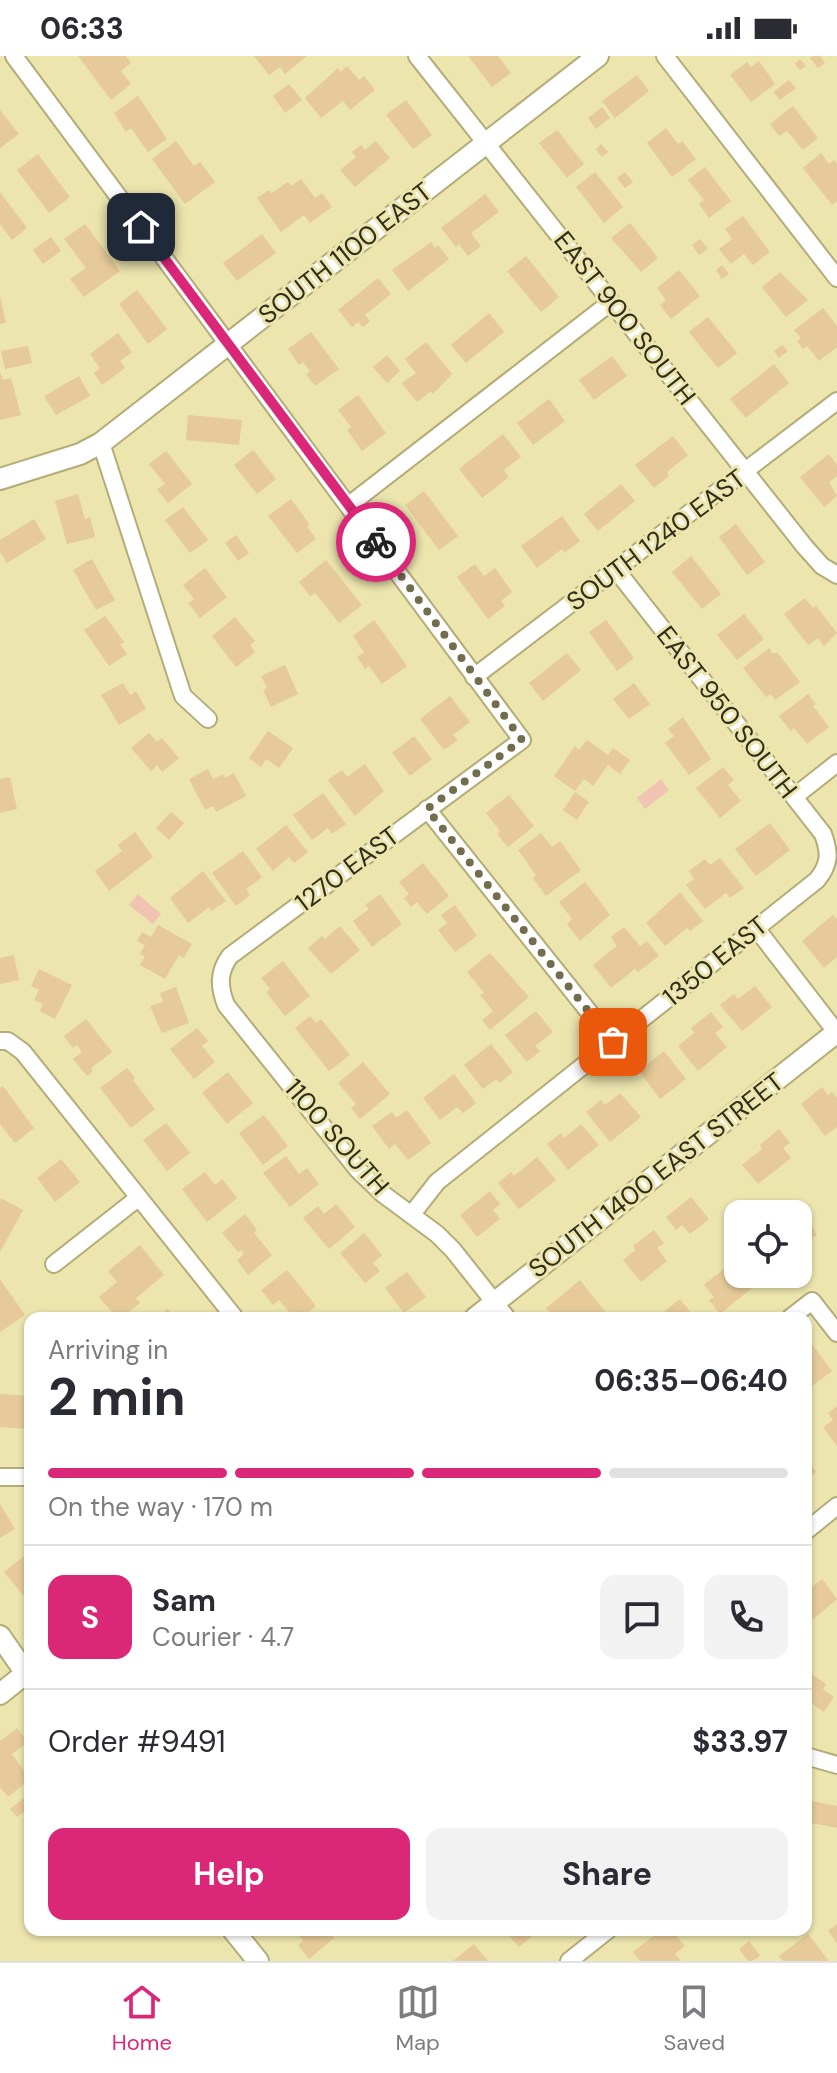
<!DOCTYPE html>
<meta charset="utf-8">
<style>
:root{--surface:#fff;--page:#f2f2f3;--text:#2b2b33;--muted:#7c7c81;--line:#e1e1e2;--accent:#db2777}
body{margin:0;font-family:"DM Sans",sans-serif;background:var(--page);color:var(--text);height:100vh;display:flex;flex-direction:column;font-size:30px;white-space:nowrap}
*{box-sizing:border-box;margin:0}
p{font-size:26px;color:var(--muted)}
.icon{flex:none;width:44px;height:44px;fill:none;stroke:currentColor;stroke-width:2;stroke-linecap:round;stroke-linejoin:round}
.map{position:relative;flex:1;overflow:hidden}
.side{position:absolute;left:24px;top:1256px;width:788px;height:624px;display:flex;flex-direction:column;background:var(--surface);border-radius:16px;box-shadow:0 2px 6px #0004}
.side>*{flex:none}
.tools{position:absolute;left:724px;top:1144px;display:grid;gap:16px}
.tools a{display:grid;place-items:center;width:88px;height:88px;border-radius:16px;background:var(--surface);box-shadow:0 2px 6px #0004;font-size:40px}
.pin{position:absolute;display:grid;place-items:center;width:68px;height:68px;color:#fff;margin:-34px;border-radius:16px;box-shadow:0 4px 12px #0006}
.courier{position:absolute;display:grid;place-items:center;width:80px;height:80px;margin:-40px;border:6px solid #db2777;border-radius:50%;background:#fff;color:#222;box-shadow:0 2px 10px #0007}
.headline em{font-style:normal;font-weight:700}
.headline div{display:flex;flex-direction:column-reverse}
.headline{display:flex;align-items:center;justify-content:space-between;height:136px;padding:0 24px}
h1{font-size:52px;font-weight:700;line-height:60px}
.bar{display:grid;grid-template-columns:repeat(4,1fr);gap:12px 8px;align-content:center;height:96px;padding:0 24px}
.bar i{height:10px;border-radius:6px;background:var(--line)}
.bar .on{background:var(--accent)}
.bar p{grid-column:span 4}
.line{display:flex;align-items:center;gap:20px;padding:0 24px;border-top:2px solid var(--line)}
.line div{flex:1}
.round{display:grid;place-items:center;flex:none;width:84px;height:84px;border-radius:16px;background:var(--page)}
.cta{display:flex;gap:16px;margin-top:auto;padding:16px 24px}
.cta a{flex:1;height:92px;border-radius:16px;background:var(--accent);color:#fff;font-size:32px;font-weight:700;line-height:92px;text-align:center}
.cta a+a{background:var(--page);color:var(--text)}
.status{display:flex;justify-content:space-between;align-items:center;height:56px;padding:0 40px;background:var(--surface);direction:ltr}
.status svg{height:22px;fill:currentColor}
.tab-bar{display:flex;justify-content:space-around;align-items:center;height:112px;border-top:2px solid var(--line);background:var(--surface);font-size:22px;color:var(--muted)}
.tab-bar a{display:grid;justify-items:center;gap:4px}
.tab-bar .on{color:var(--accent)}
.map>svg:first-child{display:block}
.green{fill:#f0c3b2}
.building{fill:#e6ca99}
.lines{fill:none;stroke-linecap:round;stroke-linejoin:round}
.minor-casing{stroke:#b3ac77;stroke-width:20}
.tertiary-casing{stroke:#b3ac77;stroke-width:24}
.minor{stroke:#fff;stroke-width:16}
.tertiary{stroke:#fff;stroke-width:20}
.done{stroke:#726d4c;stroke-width:8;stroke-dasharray:0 14.4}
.route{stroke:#db2777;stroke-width:10}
.labels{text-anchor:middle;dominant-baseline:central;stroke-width:6;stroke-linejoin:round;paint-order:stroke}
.street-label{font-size:26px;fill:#302d18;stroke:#ece5ae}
</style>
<div class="status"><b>06:33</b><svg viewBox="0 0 49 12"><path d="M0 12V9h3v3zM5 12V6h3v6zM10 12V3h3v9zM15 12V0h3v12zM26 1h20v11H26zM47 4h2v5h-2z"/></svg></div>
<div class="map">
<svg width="837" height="1905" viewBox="0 0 837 1905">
<rect width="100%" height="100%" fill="#ece5ae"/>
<!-- green -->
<path class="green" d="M661 723 669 734 645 753 637 742Z
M138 838 161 858 153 868 129 849Z"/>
<!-- building -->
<path class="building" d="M78 0H126L131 7 121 15 131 28 111 44Z
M254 0H307L285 18 280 11 269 19Z
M468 0H498L511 17 492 31Z
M813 0H820L825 7 818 12 810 2Z
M800 3 806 10 800 14 795 8Z
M759 5 775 28 751 46 730 19 747 6 751 11Z
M347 10 359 24 364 20 375 34 350 54 343 45 321 62 305 42 338 12 340 16Z
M637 19 649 35 615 62 602 45Z
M789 24 796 32 780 44 773 36Z
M289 28 302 44 285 57 273 40Z
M138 40 167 83 148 96 131 72 126 76 114 57Z
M406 44 432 79 413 93 386 59Z
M793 50 818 82 803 94 787 75 779 80 770 68Z
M602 51 610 62 596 73 588 62Z
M0 54 19 78 0 92Z
M666 72 678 88 682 85 696 103 672 121 647 87Z
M557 74 584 108 567 122 539 87Z
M176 85 194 110 200 106 215 126 185 148 152 103Z
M376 85 390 102 355 131 340 114 356 101 352 96 361 89 365 94Z
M601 88 608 96 602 101 596 93Z
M821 97 829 108 834 104 837 108V145L832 149 803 112Z
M38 98 70 141 49 157 17 114Z
M705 111 731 145 709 162 699 148 704 144 688 124Z
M595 116 623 151 604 167 576 131Z
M625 116 633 126 625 132 617 122Z
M301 123 315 142 322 137 332 151 310 167 304 159 281 176 257 142 269 134 272 137 288 126 291 130Z
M0 136 27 172 12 184 0 168Z
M485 138 499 156 471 177 481 190 468 200 459 188 456 191 441 172Z
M743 160 770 196 753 209 744 198 731 208 719 193 732 183 725 173Z
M630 167 658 202 641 216 611 182Z
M85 168 120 215 84 241 70 223 86 212 64 183Z
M262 178 276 197 237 225 223 207Z
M51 181 61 195 43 208 33 194Z
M700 183 708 193 699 199 692 189Z
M431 186 435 192 438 189 449 203 408 235 392 214Z
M526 200 559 241 541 256 507 215Z
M722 209 729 218 722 223 716 214Z
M679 214 700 240 671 263 660 249 666 244 657 232Z
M780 216 808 244 786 261 762 231Z
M378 222 391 238 365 259 370 265 363 271 358 266 352 271 338 254Z
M137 234 167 273 148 288 119 248Z
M0 240 6 267 0 268Z
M823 252 837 270V291L819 305 807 290 803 293 797 285 801 282 794 274Z
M489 257 504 276 466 307 451 289Z
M708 261 737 297 718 312 689 276Z
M311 276 339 313 315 330 306 318 310 315 303 306 299 309 288 293Z
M118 277 132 296 120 305 125 312 102 329 94 317 100 312 90 298Z
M426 286 452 318 433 338 431 335 417 346 402 327 416 317 405 303Z
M782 289 788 295 779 302 774 295Z
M28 290 32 307 5 313 1 295Z
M387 299 400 315 387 327 373 311Z
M612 300 627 320 594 344 579 324Z
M774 308 789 327 746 362 730 343Z
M0 316 3 324 11 322 21 359 0 364Z
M79 320 90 340 56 359 44 340Z
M358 339 386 377 362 395 347 374 351 371 338 354Z
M549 343 565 365 533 389 517 367Z
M188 359 242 364 239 389 186 384Z
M503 378 521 401 504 414 509 421 482 442 459 413Z
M673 380 688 399 667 416 669 420 654 432 635 409Z
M253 394 276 423 257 438 234 409Z
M166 395 192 428 168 447 157 433 165 428 149 408Z
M829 398 837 409V420L829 426 837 440 824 451 800 421Z
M621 428 635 445 598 475 584 458Z
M424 435 458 480 439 494 405 449Z
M78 438 85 463 90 461 95 481 67 488 55 445Z
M291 443 310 469 307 471 316 483 297 497 268 460Z
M183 451 208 484 190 497 165 464Z
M562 460 580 485 564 497 562 493 537 512 521 490Z
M34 463 46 483 7 507 0 496V484Z
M736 468 765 506 747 519 719 481Z
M236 479 249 497 238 505 225 487Z
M691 500 721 538 702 553 672 516Z
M92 503 115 544 96 554 73 514Z
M326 504 362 549 339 567 315 537 310 540 299 526Z
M475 508 484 520 495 512 512 536 501 545 505 550 488 563 457 521Z
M205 512 227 541 200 562 188 547 194 543 183 529Z
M805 542 813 552 816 550 837 577 824 590 818 582 808 589 784 558Z
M744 558 764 583 737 604 717 579Z
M105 560 124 586 120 588 127 598 109 610 84 574Z
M235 561 255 585 250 589 255 596 236 611 212 580Z
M374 564 407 610 382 628 369 610 365 613 357 601 364 596 353 580Z
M606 564 634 602 617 615 589 576Z
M769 592 773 598 777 596 800 626 775 644 771 638 766 641 743 612Z
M567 597 581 614 543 645 529 627Z
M285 609 298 638 271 651 263 634 267 632 261 620Z
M123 627 130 639 136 635 146 653 119 669 101 639Z
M634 627 650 648 629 663 613 643Z
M808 638 816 648 813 650 829 671 807 688 794 672 791 675 779 660Z
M450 640 470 666 453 679 458 684 444 694 420 663Z
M683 661 711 703 689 719 665 687 674 680 668 673Z
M268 675 293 692 279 712 266 703 261 711 249 702Z
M149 677 157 686 162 682 179 702 162 716 157 709 151 715 131 692Z
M414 680 432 703 410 720 392 697Z
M587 684 608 699 613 692 630 704 620 718 608 709 593 730 584 723 575 735 554 720 575 690 579 694Z
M365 708 384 735 355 760 328 724 342 714 347 721Z
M723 711 734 724 728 729 741 745 720 762 696 732Z
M208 713 213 723 224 718 225 722 234 717 246 740 216 756 213 750 205 754 189 723Z
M10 721 17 753 0 757V723Z
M575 736 589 746 577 764 563 754Z
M323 737 346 768 332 778 328 772 312 784 293 759Z
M509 739 534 770 508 791 497 778 500 775 486 757Z
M171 756 184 767 169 784 156 772Z
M770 767 790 794 756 820 735 793Z
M286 769 308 796 294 807 289 801 273 815 256 793Z
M135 776 153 801 109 835 95 815 122 795 118 789Z
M541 777 552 791 560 785 581 814 546 840 533 822 536 819 518 794Z
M243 795 262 821 246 833 250 839 236 850 212 817Z
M720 802 744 832 730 842 726 837 705 853 686 829 694 823 689 815 705 803 710 809Z
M423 807 449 840 427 858 417 846 411 851 404 842 409 838 399 826Z
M203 815 226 845 211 855 209 851 188 867 170 842Z
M585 826 610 859 580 885 567 868 572 863 559 846Z
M680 836 703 865 690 875 687 872 665 890 646 867Z
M380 838 402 868 372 891 353 865 369 853 365 849Z
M455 849 477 880 455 896 438 874 447 867 441 859Z
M833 859 837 863V901L824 912 802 885Z
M158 869 192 888 184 902 179 899 165 923 140 909 145 901 140 898 145 889 137 885 142 876 151 881Z
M340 870 360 894 331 918 308 892 322 880 325 883Z
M624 871 640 890 647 885 659 900 638 916 635 913 611 932 593 909 617 890 611 881Z
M490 897 529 941 490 974 482 964 493 955 480 939 484 937 467 916Z
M14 899 19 924 0 928V902Z
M283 905 310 940 285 960 266 936 270 933 261 922Z
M39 913 72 929 55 963 40 955 43 948 34 944 39 934 31 930Z
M755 930 772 951 742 975 720 949 734 938 738 943Z
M176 931 189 967 162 977 150 950 163 946 160 937Z
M536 955 553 976 535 990 540 995 527 1006 505 979Z
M711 956 723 971 715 977 727 991 698 1015 678 990 694 977 691 972Z
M310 960 316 967 321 963 350 999 329 1015 295 972Z
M86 963 112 996 91 1012 93 1015 87 1020 73 1003 82 996 77 989 73 992 64 980Z
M197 972 208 985 202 990 215 1006 194 1023 170 993Z
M491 988 513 1016 500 1027 496 1023 483 1033 464 1009Z
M664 995 686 1023 660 1043 639 1015Z
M363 1006 390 1038 360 1063 351 1052 356 1048 338 1027Z
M127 1012 135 1022 133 1024 155 1053 131 1072 100 1032Z
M228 1016 253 1047 227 1068 202 1037Z
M454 1018 476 1047 463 1057 457 1051 440 1064 423 1042Z
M3 1030 34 1072 15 1087 0 1068V1032Z
M822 1031 828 1039 832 1036 837 1042V1071L825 1080 801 1048Z
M620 1037 641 1061 610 1086 586 1056 601 1044 605 1049Z
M407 1054 431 1087 408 1104 395 1088 389 1093 372 1070 392 1056 396 1062Z
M264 1059 288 1090 263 1109 239 1077Z
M166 1067 190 1097 167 1115 143 1084Z
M581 1068 599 1089 568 1114 547 1088 561 1077 564 1082Z
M779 1073 790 1087 783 1092 791 1102 758 1128 742 1109 762 1093 760 1089Z
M286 1100 299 1118 307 1112 319 1128 290 1151 263 1117Z
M537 1101 556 1124 519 1153 498 1127 511 1116 514 1120Z
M61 1103 80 1126 55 1146 37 1122Z
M205 1116 215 1129 222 1123 237 1142 207 1166 182 1133Z
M490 1135 500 1148 493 1154 500 1163 477 1181 460 1159Z
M691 1141 709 1163 690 1178 682 1169 676 1174 666 1161Z
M1 1142 23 1154 0 1196V1144Z
M336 1148 355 1171 329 1193 303 1162 318 1150 324 1158Z
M245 1158 257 1174 254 1177 272 1199 248 1219 237 1204 244 1198 241 1194 238 1196 222 1177Z
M798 1162 802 1167 808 1164 817 1179 798 1191Z
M654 1174 664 1187 657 1192 667 1205 641 1226 623 1204 636 1194 633 1190Z
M364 1177 382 1199 373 1207 380 1215 365 1227 340 1197Z
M140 1189 164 1219 136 1242 140 1247 121 1262H117L99 1241 117 1226 108 1215Z
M731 1207 752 1232 720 1258 709 1244 714 1241 704 1229Z
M287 1214 316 1250 301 1262H294L279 1244 273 1249 261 1234Z
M407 1216 426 1241 404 1257 385 1232Z
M0 1223 25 1259 0 1276Z
M580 1224 606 1257 600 1262H555L546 1252Z
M680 1243 695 1262H656Z
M168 1253 175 1262H156Z
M40 1256 70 1260V1262H39Z
M808 1283 832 1315 807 1334 806 1285Z
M0 1338 30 1340V1373L0 1371Z
M837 1350V1390L823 1371 833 1364 828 1357Z
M806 1402 816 1416 806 1424Z
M0 1448 15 1473 0 1482Z
M24 1500 30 1507V1539L27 1535 23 1539 4 1516Z
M822 1523 837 1543 811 1565 806 1559V1535Z
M806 1614 826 1628 823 1633 834 1641 824 1656 806 1643Z
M17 1672 28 1686 12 1698 30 1723 8 1741 0 1731V1685Z
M24 1742 30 1751 17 1761 10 1753Z
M806 1744 837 1750V1772L806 1766Z
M837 1868V1887L828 1875Z
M295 1874H328L334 1882 309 1903 298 1889 303 1885Z
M504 1874H540L519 1891Z
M661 1874H672L685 1890 675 1898 681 1905H640L633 1896Z
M808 1878 829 1905H783L779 1900Z
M749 1885 760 1900 752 1905H748L739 1893Z
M474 1888 488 1905H453Z"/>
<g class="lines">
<!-- minor casing -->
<g class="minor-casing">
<path id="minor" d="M14 0 522 684 230 900C218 916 219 931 226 949L358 1114 383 1138 437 1178 453 1194 507 1262
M417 0 805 491 822 510 837 519
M665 0 837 222
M101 387 183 640 208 663
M349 449 611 246
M474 621 837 345
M794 741 837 707
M427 753 613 986
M756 872 837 977
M0 985H8L23 996 235 1262
M412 1158 437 1126 817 824C830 808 830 797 823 778L617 515
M54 1208 138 1142
M790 1262 812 1245 837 1277
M0 1421H30
M806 1475 837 1450
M806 1700 837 1709
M569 1905 608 1874"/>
</g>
<!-- tertiary casing -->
<g class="tertiary-casing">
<path id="tertiary" d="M0 423 80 398 101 387 598 0
M475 1262 837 976
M0 1580 30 1623
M0 1638 30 1614
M233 1874 258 1905"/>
</g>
<!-- minor -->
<use href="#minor" class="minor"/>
<!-- tertiary -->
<use href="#tertiary" class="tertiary"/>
</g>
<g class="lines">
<!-- done -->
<path class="done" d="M376 486 522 684 427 753 613 986"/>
<!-- route -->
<path class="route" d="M141 171 376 486"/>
</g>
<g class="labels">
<!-- street labels -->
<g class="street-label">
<text transform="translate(345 197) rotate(-38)">SOUTH 1100 EAST</text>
<text transform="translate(625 262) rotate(52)">EAST 900 SOUTH</text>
<text transform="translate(656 484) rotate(-37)">SOUTH 1240 EAST</text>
<text transform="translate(727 656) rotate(52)">EAST 950 SOUTH</text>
<text transform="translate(347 813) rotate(-37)">1270 EAST</text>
<text transform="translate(715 905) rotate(-39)">1350 EAST</text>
<text transform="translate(337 1081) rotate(49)">1100 SOUTH</text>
<text transform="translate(656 1119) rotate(-38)">SOUTH 1400 EAST STREET</text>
</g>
</g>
</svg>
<div class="tools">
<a><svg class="icon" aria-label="locate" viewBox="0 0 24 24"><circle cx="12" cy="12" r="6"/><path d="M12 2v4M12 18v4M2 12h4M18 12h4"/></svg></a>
</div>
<div class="pin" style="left:613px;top:986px;background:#ea580c"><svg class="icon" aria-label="bag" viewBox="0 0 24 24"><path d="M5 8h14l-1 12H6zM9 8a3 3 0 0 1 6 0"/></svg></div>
<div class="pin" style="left:141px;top:171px;background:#1f2937"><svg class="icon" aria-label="home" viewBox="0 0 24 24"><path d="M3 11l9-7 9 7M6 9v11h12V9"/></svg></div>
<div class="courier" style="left:376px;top:486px"><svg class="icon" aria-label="bike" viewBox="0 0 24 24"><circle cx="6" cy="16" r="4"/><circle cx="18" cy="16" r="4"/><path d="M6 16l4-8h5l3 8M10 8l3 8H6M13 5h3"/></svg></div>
<section class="side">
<div class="headline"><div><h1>2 min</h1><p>Arriving in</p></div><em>06:35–06:40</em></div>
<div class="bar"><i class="on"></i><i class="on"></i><i class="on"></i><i></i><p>On the way · 170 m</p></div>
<div class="line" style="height:144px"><b class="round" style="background:var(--accent);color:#fff">S</b><div><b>Sam</b><p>Courier · 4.7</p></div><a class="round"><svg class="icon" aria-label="chat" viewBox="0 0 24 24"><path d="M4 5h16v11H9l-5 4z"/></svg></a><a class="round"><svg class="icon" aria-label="phone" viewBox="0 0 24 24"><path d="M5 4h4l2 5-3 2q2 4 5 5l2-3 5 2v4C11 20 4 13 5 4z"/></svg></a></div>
<div class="line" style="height:104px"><div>Order #9491</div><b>$33.97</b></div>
<div class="cta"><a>Help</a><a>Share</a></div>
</section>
</div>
<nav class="tab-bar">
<a class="on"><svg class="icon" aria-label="home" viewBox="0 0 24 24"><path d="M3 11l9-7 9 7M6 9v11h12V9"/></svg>Home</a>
<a><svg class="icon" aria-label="map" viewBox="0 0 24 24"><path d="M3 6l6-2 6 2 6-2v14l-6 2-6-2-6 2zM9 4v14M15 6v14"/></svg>Map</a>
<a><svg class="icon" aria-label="saved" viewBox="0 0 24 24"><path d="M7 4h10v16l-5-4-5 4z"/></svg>Saved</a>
</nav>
